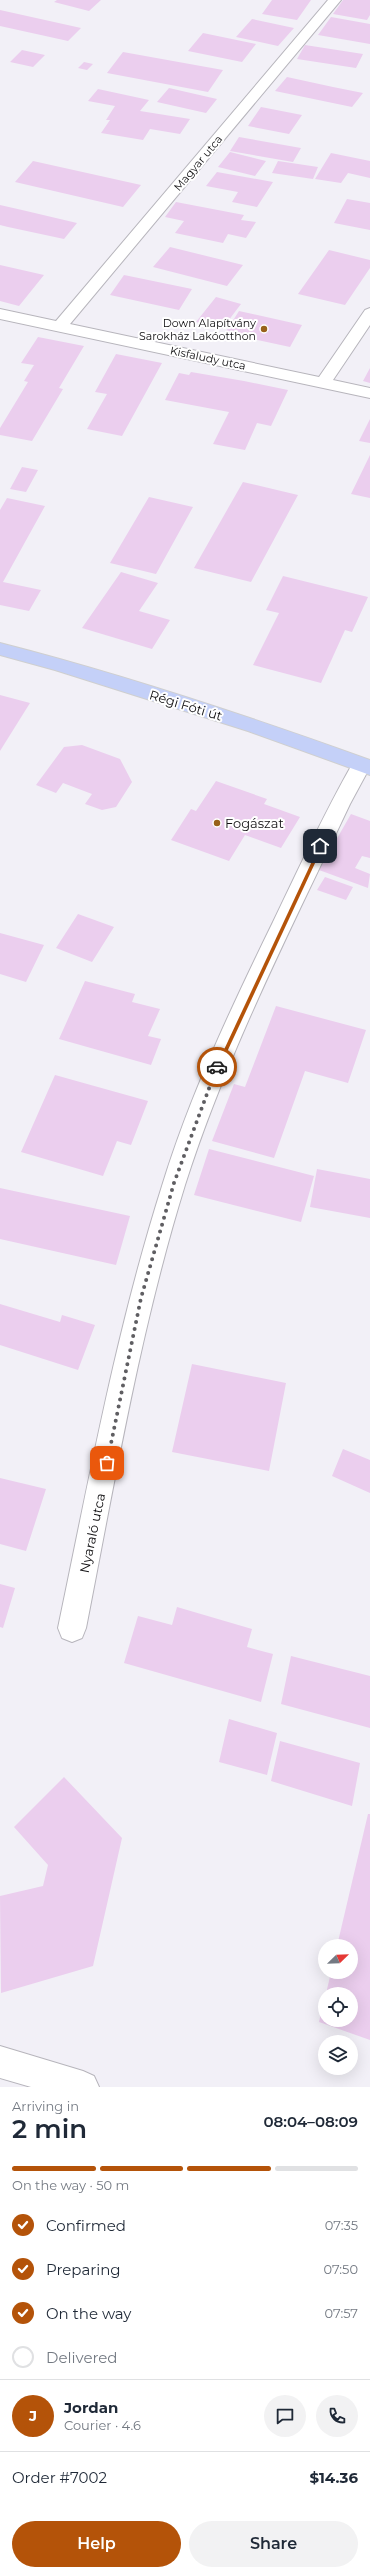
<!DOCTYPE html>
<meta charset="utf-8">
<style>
:root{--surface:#fff;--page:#f2f2f3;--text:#1f2937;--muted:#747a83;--line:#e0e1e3;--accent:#b45309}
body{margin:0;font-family:Montserrat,sans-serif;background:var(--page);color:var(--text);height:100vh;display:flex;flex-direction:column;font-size:15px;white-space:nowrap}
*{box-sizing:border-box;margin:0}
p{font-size:13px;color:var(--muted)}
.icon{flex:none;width:22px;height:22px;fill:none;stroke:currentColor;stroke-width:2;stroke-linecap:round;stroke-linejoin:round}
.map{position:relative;height:2087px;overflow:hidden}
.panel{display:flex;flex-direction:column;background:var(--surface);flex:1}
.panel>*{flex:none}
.needle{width:26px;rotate:67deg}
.tools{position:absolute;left:318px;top:1939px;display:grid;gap:8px}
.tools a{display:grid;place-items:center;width:40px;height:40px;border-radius:50%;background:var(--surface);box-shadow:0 4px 16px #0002;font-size:20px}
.pin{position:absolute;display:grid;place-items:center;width:34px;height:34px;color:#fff;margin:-17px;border-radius:8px;box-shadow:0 2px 6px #0006}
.courier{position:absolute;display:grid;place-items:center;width:40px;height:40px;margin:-20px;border:3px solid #b45309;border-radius:50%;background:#fff;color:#222;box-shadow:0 1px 5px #0007}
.headline em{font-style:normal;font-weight:600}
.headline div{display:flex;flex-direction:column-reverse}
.headline{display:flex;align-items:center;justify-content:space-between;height:68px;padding:0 12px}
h1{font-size:26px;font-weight:600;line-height:30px}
.bar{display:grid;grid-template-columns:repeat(4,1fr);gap:6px 4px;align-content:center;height:48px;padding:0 12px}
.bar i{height:5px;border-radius:3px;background:var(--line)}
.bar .active{background:var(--accent)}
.bar p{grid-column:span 4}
.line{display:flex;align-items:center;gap:10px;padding:0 12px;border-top:1px solid var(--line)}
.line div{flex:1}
.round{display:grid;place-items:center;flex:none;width:42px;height:42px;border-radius:21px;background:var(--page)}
ol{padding:0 12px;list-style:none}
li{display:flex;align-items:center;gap:12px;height:44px}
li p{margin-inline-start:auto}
li .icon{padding:4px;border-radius:50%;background:var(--accent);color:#fff;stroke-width:4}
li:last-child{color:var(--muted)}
li i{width:22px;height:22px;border:2px solid var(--line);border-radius:50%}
.button{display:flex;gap:8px;margin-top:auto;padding:8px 12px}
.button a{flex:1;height:46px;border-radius:24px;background:var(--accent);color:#fff;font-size:16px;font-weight:600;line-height:46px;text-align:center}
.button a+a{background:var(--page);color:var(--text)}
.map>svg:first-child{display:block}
.building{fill:#ebceee}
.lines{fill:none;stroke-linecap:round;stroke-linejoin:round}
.minor-casing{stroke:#b7b5bc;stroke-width:2}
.major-casing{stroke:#cfcfcf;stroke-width:2}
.minor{fill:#fff;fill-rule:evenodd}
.major{fill:#c4d0f8;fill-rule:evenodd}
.route{fill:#b45309}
.done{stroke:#5f5e62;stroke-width:4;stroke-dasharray:0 7.2}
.poi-dot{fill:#98611a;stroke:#fff;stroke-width:1.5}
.labels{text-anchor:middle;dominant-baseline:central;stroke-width:4;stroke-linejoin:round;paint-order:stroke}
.far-street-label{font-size:11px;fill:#100f11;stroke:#fff}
.far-poi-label{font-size:11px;fill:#100f11;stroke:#fff;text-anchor:end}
.street-label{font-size:13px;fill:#100f11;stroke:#fff}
.poi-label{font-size:13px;fill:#100f11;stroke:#fff;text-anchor:start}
</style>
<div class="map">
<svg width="370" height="2087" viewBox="0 0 370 2087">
<rect width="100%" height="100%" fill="#f2f0f7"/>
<!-- building -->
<path class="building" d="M57 0H101L89 11 54 2Z
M272 0H311L297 20 262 14Z
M343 0H370V15L367 20 333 14Z
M0 10 81 28 68 41 0 26Z
M331 17 370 24V44L318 35Z
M252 19 294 28 278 46 236 37Z
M203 33 256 44 242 62 188 51Z
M305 45 363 54 356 68 297 59Z
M22 50 45 55 33 67 10 62Z
M123 52 223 70 208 92 107 73Z
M84 62 93 64 87 70 78 68Z
M287 77 333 87 363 93 352 107 275 91Z
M169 88 217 99 206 113 157 102Z
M98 89 149 100 140 111 190 119 180 134 150 129 143 140 101 133 110 120H106L115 106 88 101Z
M261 107 302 115 289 134 248 126Z
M239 137 301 148 293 162 230 151Z
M230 152 266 161 255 176 218 167Z
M331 153 370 161V178L348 173 341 183 315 179Z
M33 161 141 185 123 207 15 182Z
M278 161 318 167 313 179 272 173Z
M217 172 273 182 257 207 232 202 238 192 206 186Z
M347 199 370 203V230L334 223Z
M176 202 244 215 241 220 256 222 246 238 228 234 223 243 175 233 184 221 165 217Z
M0 205 22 210 77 223 64 239 8 227 0 225Z
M170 247 243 265 227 286 153 267Z
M329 250 370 260V268L345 305 298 294Z
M0 265 44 275 19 306 0 301Z
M124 275 192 289 179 310 110 295Z
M216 297 241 304 222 329 196 322Z
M239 311 302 325 290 347 225 333Z
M38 337 84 346 59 388 63 389 32 441 0 435V428L28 382 24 381 34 365 21 363Z
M116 354 162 363 122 436 87 429 107 394 95 392Z
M370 368V383L363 381Z
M191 372 244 381 288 390 271 426 257 423 245 450 213 444 229 412 165 400 179 373 189 375Z
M370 419V443L359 441Z
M370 455V498L351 494Z
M22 467 38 470 26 492 10 489Z
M243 482 298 495 251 582 194 568Z
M149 497 193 507 156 574 110 563Z
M7 498 45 506 3 582 41 590 29 611 0 605V510Z
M121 572 158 583 139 611 170 620 152 649 82 628Z
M283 576 368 597 352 632 345 630 321 683 253 665 279 613 266 610Z
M0 695 30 703 0 751Z
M82 745 120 759 132 782 116 807 102 810 85 804 92 794 63 783 56 793 36 785 64 747Z
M216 781 267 799 264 804 300 817 281 848 245 835 229 861 171 840 191 809 196 811Z
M351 814 370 821V858L362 856 355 868 370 874 368 888 319 870Z
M325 877 353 887 346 900 317 890Z
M78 914 114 927 92 962 56 948Z
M0 933 44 945 26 982 0 974Z
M85 981 135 994 132 1002 160 1009 148 1036 161 1039 151 1065 59 1039Z
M276 1006 366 1030 348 1083 305 1071 274 1158 212 1141 234 1084 245 1087Z
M55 1075 148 1101 131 1145 117 1141 103 1176 21 1152Z
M209 1149 314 1176 301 1222 194 1195Z
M317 1169 370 1179V1218L310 1207Z
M0 1188 130 1216 116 1265 0 1239Z
M0 1304 60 1322 62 1315 95 1325 78 1370 0 1345Z
M192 1364 286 1383 269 1471 172 1452Z
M343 1449 370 1460V1493L332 1476Z
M0 1478 46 1489 26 1551 0 1544Z
M0 1584 15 1588 3 1628 0 1627Z
M177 1607 252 1629 247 1647 273 1654 261 1702 124 1663 138 1616 172 1625Z
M291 1656 370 1676V1728L281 1704Z
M229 1719 277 1733 267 1775 219 1762Z
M280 1741 360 1763 352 1806 271 1781Z
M64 1777 122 1838 93 1966 1 1993 0 1896 43 1886 48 1865 14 1827Z
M368 1814H370V2040L319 2022 324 1999 325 2020H351V1994H326L331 1972H351V1946H337Z"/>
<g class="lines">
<!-- minor casing -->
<g class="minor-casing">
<path id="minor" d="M328 0H341L70 324 319 377 365 310 370 308V325L333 380 370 388V398L0 319V309L56 321Z
M361 759 368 761 370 767 350 804C291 929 227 1053 185 1185 140 1330 115 1480 86 1628L82 1638 72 1642 62 1638 58 1628C89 1480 116 1331 162 1186 190 1095 231 1008 273 922 299 868 324 813 354 761Z
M0 2046 83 2071 94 2076 99 2087H31L0 2078Z"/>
</g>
<!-- major casing -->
<g class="major-casing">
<path id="major" d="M0 643C125 675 248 716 370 760V775L248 731 55 670 0 655Z"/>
</g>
<!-- minor -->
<use href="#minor" class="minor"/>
<!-- major -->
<use href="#major" class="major"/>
</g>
<!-- route -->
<path class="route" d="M320 844 323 846 220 1067 215 1069Z"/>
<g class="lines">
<!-- done -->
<path class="done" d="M107 1463 141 1298 174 1183 217 1067"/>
</g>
<!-- markers -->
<g class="poi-dot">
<circle cx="264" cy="329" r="4"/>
<circle cx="217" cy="823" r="4"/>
</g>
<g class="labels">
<!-- far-street labels -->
<g class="far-street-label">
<text transform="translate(198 163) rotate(-50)">Magyar utca</text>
<text transform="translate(208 358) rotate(12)">Kisfaludy utca</text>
</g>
<!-- far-poi labels -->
<g class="far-poi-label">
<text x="256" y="323">Down Alapítvány<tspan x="256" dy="13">Sarokház Lakóotthon</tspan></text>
</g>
<!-- street labels -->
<g class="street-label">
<text transform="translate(186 705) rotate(17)">Régi Fóti út</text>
<text transform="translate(92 1533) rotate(-78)">Nyaraló utca</text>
</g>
<!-- poi labels -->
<g class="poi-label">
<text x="225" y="823">Fogászat</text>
</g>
</g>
</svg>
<div class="tools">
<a><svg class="needle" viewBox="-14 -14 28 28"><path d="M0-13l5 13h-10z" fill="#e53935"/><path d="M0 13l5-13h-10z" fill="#747a83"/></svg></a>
<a><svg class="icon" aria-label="locate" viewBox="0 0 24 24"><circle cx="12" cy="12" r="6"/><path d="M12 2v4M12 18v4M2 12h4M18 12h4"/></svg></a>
<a><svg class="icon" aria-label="layers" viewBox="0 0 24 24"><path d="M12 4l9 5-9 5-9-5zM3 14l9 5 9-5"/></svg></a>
</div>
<div class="pin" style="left:107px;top:1463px;background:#ea580c"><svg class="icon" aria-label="bag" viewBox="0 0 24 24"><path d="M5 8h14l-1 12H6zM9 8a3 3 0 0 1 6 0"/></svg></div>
<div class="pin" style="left:320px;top:846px;background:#1f2937"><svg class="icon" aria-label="home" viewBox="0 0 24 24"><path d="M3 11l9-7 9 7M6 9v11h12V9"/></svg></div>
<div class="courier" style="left:217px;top:1067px"><svg class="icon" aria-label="car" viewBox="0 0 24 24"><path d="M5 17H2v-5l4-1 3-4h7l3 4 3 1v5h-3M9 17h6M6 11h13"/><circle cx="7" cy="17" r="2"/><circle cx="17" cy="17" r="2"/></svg></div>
</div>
<section class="panel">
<div class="headline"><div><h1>2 min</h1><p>Arriving in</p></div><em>08:04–08:09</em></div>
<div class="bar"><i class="active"></i><i class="active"></i><i class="active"></i><i></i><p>On the way · 50 m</p></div>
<ol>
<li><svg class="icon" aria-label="check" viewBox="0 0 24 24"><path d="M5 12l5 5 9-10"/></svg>Confirmed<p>07:35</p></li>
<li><svg class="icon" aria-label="check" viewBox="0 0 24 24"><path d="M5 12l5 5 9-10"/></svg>Preparing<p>07:50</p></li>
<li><svg class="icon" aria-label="check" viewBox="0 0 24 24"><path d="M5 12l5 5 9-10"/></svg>On the way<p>07:57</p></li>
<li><i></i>Delivered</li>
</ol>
<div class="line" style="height:72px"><b class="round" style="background:var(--accent);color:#fff">J</b><div><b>Jordan</b><p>Courier · 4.6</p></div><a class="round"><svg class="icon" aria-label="chat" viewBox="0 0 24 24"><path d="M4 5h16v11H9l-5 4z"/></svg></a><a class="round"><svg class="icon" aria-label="phone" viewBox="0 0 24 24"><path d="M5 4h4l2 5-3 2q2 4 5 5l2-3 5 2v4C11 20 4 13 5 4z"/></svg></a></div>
<div class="line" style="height:52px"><div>Order #7002</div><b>$14.36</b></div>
<div class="button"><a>Help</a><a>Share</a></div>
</section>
